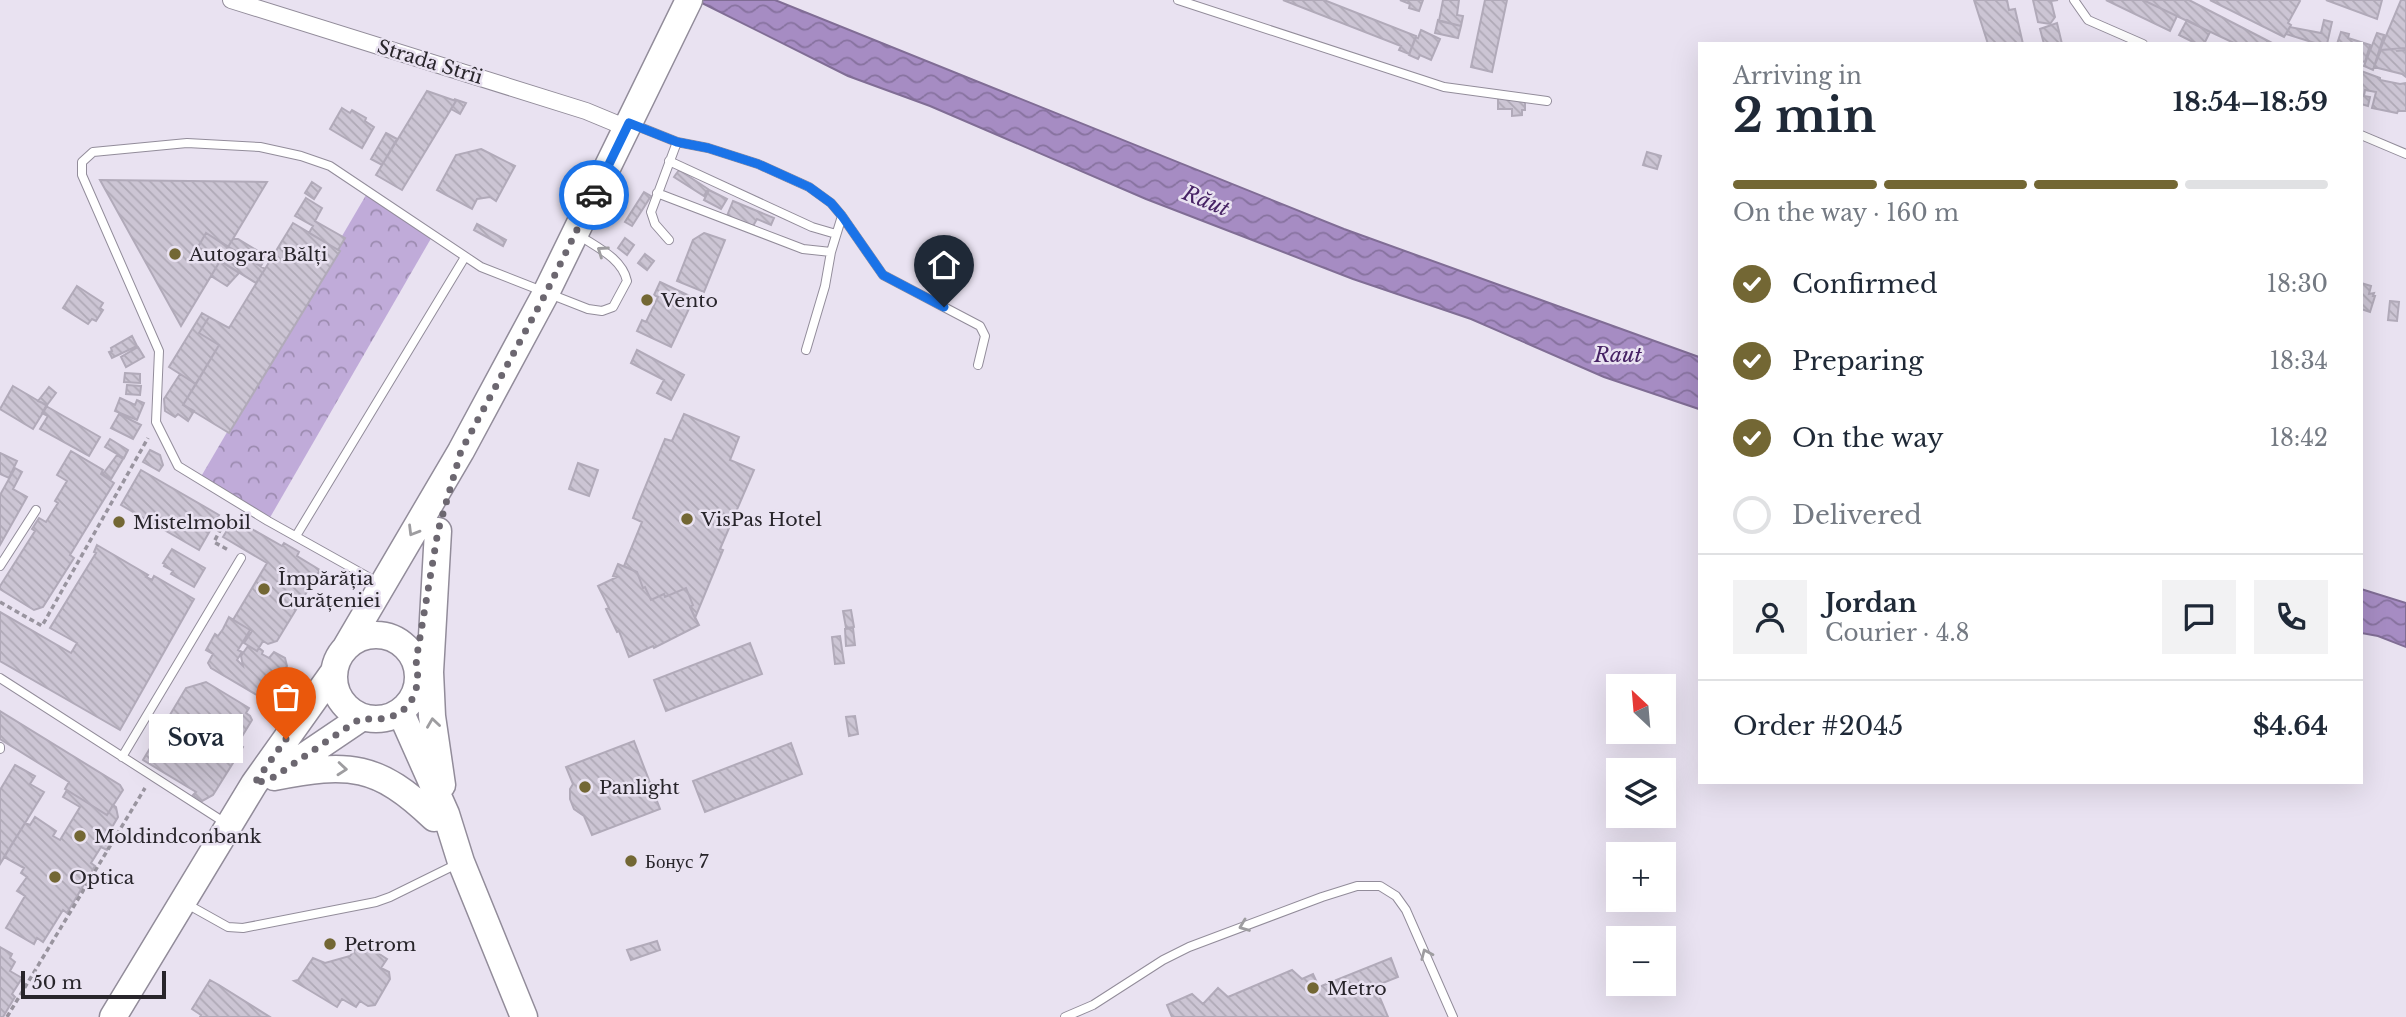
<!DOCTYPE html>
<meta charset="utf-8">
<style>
:root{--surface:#fff;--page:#f2f2f3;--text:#1f2937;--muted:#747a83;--line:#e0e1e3;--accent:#736734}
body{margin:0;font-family:"Libre Baskerville",serif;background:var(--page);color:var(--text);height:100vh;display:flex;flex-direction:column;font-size:26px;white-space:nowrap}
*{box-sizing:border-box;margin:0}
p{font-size:23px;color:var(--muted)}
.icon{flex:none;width:38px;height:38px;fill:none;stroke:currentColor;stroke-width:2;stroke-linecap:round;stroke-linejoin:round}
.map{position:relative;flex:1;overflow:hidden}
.sheet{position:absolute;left:1698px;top:42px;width:665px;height:742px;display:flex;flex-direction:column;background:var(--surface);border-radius:0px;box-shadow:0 7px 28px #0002}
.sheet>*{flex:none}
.needle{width:46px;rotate:334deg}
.controls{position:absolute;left:1606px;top:674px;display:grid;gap:14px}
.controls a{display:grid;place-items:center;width:70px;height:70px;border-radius:0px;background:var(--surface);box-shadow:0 7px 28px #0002;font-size:35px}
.scale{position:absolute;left:21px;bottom:18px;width:145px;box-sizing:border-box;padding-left:7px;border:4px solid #28252b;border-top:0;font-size:19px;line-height:24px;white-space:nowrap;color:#28252b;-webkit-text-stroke:5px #e9e2f1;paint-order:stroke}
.pin{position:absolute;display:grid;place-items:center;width:60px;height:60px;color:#fff;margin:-72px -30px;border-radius:50% 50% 50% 0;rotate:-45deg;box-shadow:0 0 7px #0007}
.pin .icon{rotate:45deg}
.courier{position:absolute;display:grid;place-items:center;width:70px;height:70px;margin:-35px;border:5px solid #1a73e8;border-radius:50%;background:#fff;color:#222;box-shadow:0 2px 9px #0007}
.bubble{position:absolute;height:49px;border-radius:0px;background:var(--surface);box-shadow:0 7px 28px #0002;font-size:23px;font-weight:700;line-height:49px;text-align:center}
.headline em{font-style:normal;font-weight:700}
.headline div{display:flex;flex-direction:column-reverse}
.headline{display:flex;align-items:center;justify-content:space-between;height:119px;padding:0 35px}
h1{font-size:46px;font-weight:700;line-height:52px}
.bar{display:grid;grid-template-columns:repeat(4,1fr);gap:10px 7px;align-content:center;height:84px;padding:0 35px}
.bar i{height:9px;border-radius:5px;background:var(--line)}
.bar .on{background:var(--accent)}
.bar p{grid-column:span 4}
.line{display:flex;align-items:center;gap:18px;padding:0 35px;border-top:2px solid var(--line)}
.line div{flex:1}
.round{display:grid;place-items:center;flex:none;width:74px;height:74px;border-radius:0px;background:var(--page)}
ol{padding:0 35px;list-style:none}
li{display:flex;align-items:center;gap:21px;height:77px}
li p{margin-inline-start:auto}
li .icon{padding:7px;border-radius:50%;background:var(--accent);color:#fff;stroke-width:4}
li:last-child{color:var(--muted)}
li i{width:38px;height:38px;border:4px solid var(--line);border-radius:50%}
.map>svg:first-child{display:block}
.park{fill:url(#park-crowns)}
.water{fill:url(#water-waves);stroke:#806d95;stroke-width:2}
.building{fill:url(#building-back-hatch);stroke:#b1aab9;stroke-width:2}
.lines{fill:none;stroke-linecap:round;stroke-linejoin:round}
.lane-casing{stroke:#928c9a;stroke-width:10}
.street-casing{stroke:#928c9a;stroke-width:18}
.primary-casing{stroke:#928c9a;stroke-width:29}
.path{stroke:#99949f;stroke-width:3.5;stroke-dasharray:5 3.5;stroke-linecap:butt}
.lane{stroke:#fff;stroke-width:8}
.street{stroke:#fff;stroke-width:16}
.primary{stroke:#fff;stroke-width:26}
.oneway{stroke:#9e9da0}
.done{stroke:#6c6770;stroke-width:7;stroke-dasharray:0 12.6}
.route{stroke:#1a73e8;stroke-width:9}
.poi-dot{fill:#736734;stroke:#e9e2f1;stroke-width:2.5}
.labels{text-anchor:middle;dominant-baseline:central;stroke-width:5;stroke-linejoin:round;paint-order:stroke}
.street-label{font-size:19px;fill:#28252b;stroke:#e9e2f1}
.poi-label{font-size:19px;fill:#28252b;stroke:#e9e2f1;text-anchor:start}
.water-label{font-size:21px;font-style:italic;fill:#462264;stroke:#e9e2f1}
</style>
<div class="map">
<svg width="2406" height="1017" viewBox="0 0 2406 1017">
<defs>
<pattern id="park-crowns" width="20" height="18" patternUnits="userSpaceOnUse" patternTransform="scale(1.75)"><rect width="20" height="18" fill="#c0abd9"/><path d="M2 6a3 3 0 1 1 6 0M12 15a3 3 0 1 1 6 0" fill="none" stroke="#9c8bb0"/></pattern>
<pattern id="water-waves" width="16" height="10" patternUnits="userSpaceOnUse" patternTransform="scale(1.75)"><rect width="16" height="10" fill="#a68cc3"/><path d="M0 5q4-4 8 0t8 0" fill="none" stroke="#87729f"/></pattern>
<pattern id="building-back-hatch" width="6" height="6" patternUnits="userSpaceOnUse" patternTransform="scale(1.75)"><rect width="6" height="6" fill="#ccc5d4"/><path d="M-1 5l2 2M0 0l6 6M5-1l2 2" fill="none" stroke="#afa9b6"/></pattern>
</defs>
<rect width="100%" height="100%" fill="#e9e2f1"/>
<!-- park -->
<path class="park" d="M369 190 433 235 268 521 199 480Z"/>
<!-- water -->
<path class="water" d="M696 0H775L1344 229 1699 357V409L1604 377 1471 319 1353 279 1146 199 930 106 848 76Z
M2361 589 2406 603V647L2378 636 2361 633Z"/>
<!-- building -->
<path class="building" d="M1283 0H1324L1416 36 1409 54 1399 50 1401 46Z
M1400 0H1423L1419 11 1409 8 1410 4Z
M1443 0H1459L1457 15 1463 16 1461 26 1439 21Z
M1485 0H1507L1492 72 1471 67Z
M1974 0H2007L2009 10 2015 9 2023 44H1988Z
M2033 0H2058L2051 1 2055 17 2050 24 2038 22Z
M2106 0H2143L2177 16 2170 31Z
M2143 0H2189L2274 44H2236Z
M2210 0H2299L2300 1 2288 23 2291 25 2284 37Z
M2326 0H2382L2377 19Z
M2401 0H2406V48L2380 50Z
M1438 20 1461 26 1458 38 1435 33Z
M2187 20 2210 32 2204 44H2197L2179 35Z
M2324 20 2332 22 2327 44H2318L2286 34 2290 27 2321 33Z
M2057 23 2062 44H2044L2040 29Z
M1421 30 1440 39 1431 60 1420 55 1418 59 1409 55 1416 37 1418 38Z
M2341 32 2349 34 2348 38 2370 45 2365 62 2361 61V44H2337Z
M2377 33 2384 35 2373 70 2364 66Z
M2396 49 2397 51 2406 50V77L2402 74 2374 67 2381 50Z
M2361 71 2380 78V80L2400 84 2406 83V111H2398L2397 113 2372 108 2376 92 2365 90 2364 96 2370 97 2368 106 2361 104Z
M427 91 456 101 402 190 376 175Z
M1498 98H1525V110H1522V115L1512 116V109H1498Z
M454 99 466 103 460 114 451 109 456 101Z
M342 108 350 113 352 110 366 118 365 121 374 127 362 148 330 129Z
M386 133 397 139 382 165 371 159Z
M481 149 515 166 496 201 490 197 477 199 472 209 437 190 456 155Z
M1647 152 1661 156 1657 169 1643 165Z
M679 170 708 189 704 196 674 177Z
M100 180 267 182 228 247 206 233 198 247 220 261 181 326Z
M312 182 321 188 314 199 305 193Z
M709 190 727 199 721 209 704 200Z
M644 192 651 196 632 226 625 222Z
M306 198 322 208 315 221 345 238 338 250 309 233 313 226 295 216Z
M733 201 774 218 771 225 757 219 753 226 727 216Z
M293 223 340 251 229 433 183 405 219 345 199 333 209 317 229 328Z
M477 224 506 240 503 246 474 230Z
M206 233 265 269 256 283 198 247Z
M704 233 725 240 704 292 677 281 693 240Z
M625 238 634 245 627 255 618 248Z
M233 239H238L263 254 265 259 261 266 228 247Z
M645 254 654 261 647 270 638 263Z
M220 261 239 273 227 286 211 276Z
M660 282 694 298 671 347 637 331 642 320 646 322 658 297 654 295Z
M2361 283 2371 286 2369 294 2374 293 2373 296H2375L2370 312 2361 309Z
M77 286 103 303 100 308 103 310 96 321 92 319 88 324 63 308Z
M2390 301 2399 302 2397 321 2388 320Z
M202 313 209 317 199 333 219 345 196 384 169 367Z
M132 336 137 346 112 358 109 352 112 351 111 348Z
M138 347 144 357 126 367 121 357Z
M637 350 684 375 671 400 657 393 664 380 631 363Z
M125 373 140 374V383L124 382Z
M180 374 196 384 183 405 194 411 188 421 178 414 175 417 165 411 164 399Z
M127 385 141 386 140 395 126 394Z
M13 386 47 406 33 429 0 409Z
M49 387 56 393 47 405 38 401Z
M120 398 135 405 137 400 144 403 137 420 115 411Z
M46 406 100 437 89 456 40 429 48 416 42 413Z
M119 414 141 425 133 439 111 428Z
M684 414 739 437 730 460 754 470 720 549 723 550 695 618 690 607 693 605 686 588 665 597 664 594 651 600 645 587 643 588 637 572 624 566 642 522 633 518 639 502 665 439 672 441Z
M110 439 128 450 124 458 105 447Z
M150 450 160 455 163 465 159 471 143 462Z
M71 451 103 470 101 474 114 483 70 555 74 558 43 607 34 610 0 589V586L35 531 32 529 39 518 46 522 58 503 55 501 67 481 57 475Z
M0 453 17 461 9 478 0 474Z
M117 455 123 459 111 479 103 474Z
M578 463 598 470 589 496 569 489Z
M15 468 22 472 13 489 27 497 0 545V495Z
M141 470 219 515 199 550 121 505Z
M234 519 282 546 284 543 299 552 297 556 320 570 277 641 268 644 263 641 257 651 244 643 252 631 233 620 267 563 223 537Z
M97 545 148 575 146 577 152 580 154 576 194 599 120 730 0 661V612L71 653 77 643 50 628 96 553 94 552Z
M172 549 205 568 194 587 171 574 173 571 164 566 165 564 163 563Z
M618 564 637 572 643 588 645 587 651 600 664 594 665 597 686 588 693 605 690 607 699 625 654 648 653 646 629 657 619 631 617 632 606 609 609 608 598 586 617 577 613 576Z
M851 610 854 627 846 628 843 611Z
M229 617 250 630 238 650 242 652 237 660 243 666 241 656 248 646 257 651 259 648 263 651 262 654 269 658 274 652 285 658 287 666 281 675 282 679 270 700 259 702 262 698 211 668 208 663 213 654 206 650 215 634 218 636 223 629Z
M853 628 855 645 846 646 845 629Z
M840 636 844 663 835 664 832 637Z
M750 643 762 674 666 711 654 680Z
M206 682 249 708 246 713 250 716 252 720 238 743 243 747 213 795 202 801 193 795 196 792 143 760 186 688Z
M0 711 120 785 123 790 107 815 65 789 69 782 0 739Z
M855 716 858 734 849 736 846 717Z
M634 741 660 809 592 835 584 816 574 809 570 799V789L573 784 566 767Z
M791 743 802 774 705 812 693 781Z
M15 765 35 776 30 784 44 792 0 864V790Z
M67 790 107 815 113 805 116 807 118 817 108 834 114 838 107 850 101 847 91 863 95 866 67 913 63 910 43 942 37 938 34 944 6 928 25 896 17 891 27 877 21 873 24 868 4 857 25 823 30 825 35 817 56 831 53 836 60 840 80 807 63 797Z
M657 941 660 950 631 960 627 950Z
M0 947 12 954 10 958 15 962 10 971 22 978 12 994 15 997 3 1017H0Z
M357 947 363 951 370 948 387 959 381 968 389 972 390 979 375 1005 368 1006 360 1001 356 1007 342 999 337 1007 294 981 298 980 313 958 325 963 350 956Z
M1391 958 1398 977 1375 986 1388 1017H1172L1167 1005 1192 994 1203 1004 1218 988 1228 997 1292 970 1302 979 1313 974 1319 987Z
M210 980 219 985 270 1017H200L201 1015 192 1009Z"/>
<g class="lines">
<!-- lane casing -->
<g class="lane-casing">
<path id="lane" d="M1178 0 1444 87 1547 101
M2074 0 2088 20 2143 44
M632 124 677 142 708 148 758 164 809 187 831 203 842 216 883 275 980 326 985 336 978 365
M2361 135 2406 154
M669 161 812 227 836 234
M657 193 803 249 831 252
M669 240 655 224 651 212 677 142
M806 350 825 286 831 252 842 216
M296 536 465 257
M0 566 36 510
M379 583 268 521 178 466 156 422 159 351 82 175V162L93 152 187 143 260 147 301 156 330 166 481 267 588 309 602 311 613 307 627 281C622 258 596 247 577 234
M0 678 227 824
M0 747V749
M122 757 241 558
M185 903 228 927 243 928 376 902 390 897 459 863
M1065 1017 1093 1005 1163 960 1189 947 1322 897 1357 886H1380L1396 896 1406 910 1453 1017"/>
</g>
<!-- street casing -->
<g class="street-casing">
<path id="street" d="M231 0 586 111 627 128"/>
</g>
<!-- primary casing -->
<g class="primary-casing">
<path id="primary" d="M438 531 430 672 432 716 442 785
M334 677a42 42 0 1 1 84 0a42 42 0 1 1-84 0Z
M346 647 461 451 546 293 689 0
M401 713 446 814 461 862 524 1017
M287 768 361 718
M274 777C349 762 378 764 434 818
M113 1017 254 784 333 673"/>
</g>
<!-- path -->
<path class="path" d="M229 513 214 542 230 551
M0 602 42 626 148 438
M7 1017 145 788"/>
<!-- lane -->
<use href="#lane" class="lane"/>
<!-- street -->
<use href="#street" class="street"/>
<!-- primary -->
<use href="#primary" class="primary"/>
</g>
<!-- one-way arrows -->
<defs><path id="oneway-chevron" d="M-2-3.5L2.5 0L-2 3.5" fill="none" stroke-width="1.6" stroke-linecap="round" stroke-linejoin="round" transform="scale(1.75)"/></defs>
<g class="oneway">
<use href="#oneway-chevron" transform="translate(602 251) rotate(-145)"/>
<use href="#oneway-chevron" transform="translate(413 531) rotate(121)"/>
<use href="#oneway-chevron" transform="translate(433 723) rotate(-98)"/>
<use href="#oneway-chevron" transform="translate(342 769) rotate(5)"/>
<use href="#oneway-chevron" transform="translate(1244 926) rotate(159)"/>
<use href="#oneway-chevron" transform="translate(1426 954) rotate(-114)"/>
</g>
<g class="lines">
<!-- done -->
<path class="done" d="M286 739 254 784 274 777 361 718C401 725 424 700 416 661L438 531 461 451 546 293 594 195"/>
<!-- route -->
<path class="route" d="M594 195 629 123 677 142 708 148 758 164 809 187 831 203 842 216 883 275 944 307"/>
</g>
<!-- markers -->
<g class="poi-dot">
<circle cx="175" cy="254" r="7"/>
<circle cx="647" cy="300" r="7"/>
<circle cx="687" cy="519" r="7"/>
<circle cx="119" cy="522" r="7"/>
<circle cx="264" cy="589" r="7"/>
<circle cx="585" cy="787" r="7"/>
<circle cx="80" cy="836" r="7"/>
<circle cx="631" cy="861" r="7"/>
<circle cx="55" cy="877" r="7"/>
<circle cx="330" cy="944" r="7"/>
<circle cx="1313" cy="988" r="7"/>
</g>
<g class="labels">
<!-- street labels -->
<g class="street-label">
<text transform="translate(430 62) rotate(17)">Strada Strîi</text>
</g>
<!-- poi labels -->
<g class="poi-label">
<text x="189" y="254">Autogara Bălți</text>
<text x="661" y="300">Vento</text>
<text x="701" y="519">VisPas Hotel</text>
<text x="133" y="522">Mistelmobil</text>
<text x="278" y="578">Împărăția<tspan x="278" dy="22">Curățeniei</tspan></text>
<text x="599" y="787">Panlight</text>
<text x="94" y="836">Moldindconbank</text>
<text x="645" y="861">Бонус 7</text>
<text x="69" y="877">Optica</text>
<text x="344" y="944">Petrom</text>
<text x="1327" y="988">Metro</text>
</g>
<!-- water labels -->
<g class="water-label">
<text transform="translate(1206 201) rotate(22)">Răut</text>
<text x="1618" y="355">Raut</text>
</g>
</g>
</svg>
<div class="controls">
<a><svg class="needle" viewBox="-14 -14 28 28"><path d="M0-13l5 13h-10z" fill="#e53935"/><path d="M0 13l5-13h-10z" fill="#747a83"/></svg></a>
<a><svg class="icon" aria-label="layers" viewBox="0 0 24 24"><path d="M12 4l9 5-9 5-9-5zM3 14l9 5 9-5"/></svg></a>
<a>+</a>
<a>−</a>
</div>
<div class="scale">50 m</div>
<div class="pin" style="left:286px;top:739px;background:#ea580c"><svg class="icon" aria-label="bag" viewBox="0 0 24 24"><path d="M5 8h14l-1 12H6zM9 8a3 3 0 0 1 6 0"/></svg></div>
<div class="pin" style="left:944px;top:307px;background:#1f2937"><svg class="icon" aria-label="home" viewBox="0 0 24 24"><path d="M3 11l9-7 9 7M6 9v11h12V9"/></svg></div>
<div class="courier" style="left:594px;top:195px"><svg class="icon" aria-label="car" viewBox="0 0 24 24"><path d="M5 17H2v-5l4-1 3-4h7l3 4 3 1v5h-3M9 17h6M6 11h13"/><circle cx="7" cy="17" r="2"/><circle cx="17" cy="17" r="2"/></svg></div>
<div class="bubble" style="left:149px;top:714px;width:94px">Sova</div>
<section class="sheet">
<div class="headline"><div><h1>2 min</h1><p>Arriving in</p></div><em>18:54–18:59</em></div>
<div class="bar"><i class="on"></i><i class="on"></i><i class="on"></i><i></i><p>On the way · 160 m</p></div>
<ol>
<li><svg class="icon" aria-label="check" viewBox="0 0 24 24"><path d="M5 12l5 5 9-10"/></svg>Confirmed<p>18:30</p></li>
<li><svg class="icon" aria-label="check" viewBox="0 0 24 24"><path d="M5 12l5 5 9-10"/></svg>Preparing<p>18:34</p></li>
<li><svg class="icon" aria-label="check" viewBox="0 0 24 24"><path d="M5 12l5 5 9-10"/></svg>On the way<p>18:42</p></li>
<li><i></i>Delivered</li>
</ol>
<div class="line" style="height:126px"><a class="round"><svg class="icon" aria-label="person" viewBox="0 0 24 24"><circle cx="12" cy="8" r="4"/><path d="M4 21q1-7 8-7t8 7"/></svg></a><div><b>Jordan</b><p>Courier · 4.8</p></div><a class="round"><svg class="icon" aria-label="chat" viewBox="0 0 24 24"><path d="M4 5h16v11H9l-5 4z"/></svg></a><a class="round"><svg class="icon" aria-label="phone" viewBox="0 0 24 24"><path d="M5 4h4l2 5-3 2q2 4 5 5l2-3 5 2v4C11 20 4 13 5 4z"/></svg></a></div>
<div class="line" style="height:91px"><div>Order #2045</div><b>$4.64</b></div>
</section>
</div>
